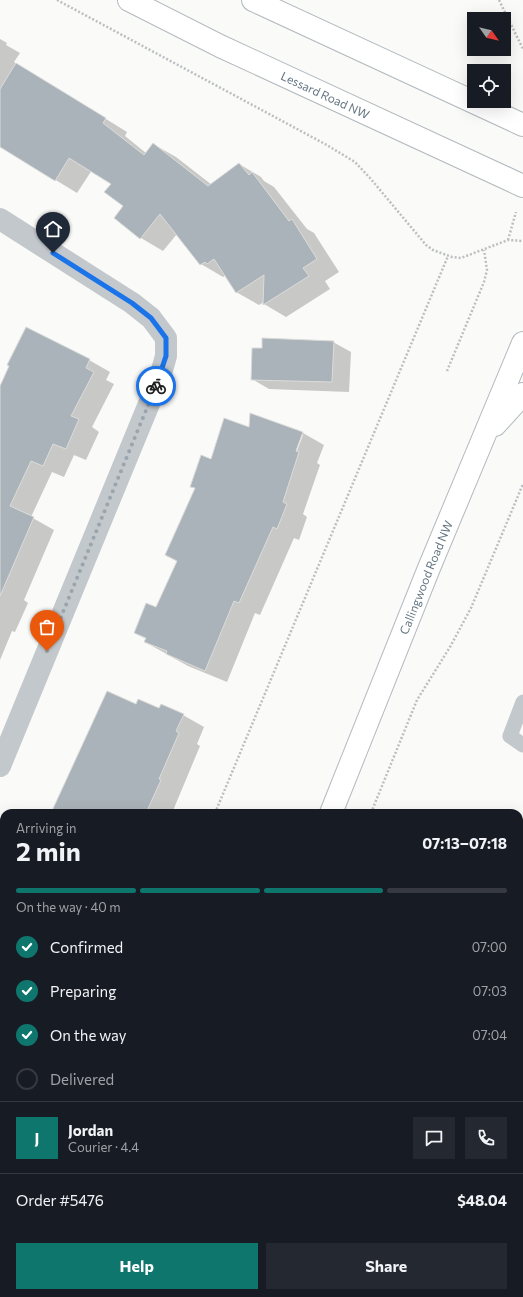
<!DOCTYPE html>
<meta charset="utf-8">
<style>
:root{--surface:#171b24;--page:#242831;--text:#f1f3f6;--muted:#9ea1a6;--line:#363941;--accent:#0f766e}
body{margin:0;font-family:Commissioner,sans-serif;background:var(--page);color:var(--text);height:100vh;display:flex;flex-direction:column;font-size:15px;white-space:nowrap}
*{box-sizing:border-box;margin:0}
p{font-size:13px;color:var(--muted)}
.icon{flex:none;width:22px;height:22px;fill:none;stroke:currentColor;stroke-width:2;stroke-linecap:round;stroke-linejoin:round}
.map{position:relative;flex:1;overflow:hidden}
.sheet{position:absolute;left:0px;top:809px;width:523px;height:488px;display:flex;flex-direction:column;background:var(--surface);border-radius:12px 12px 0 0;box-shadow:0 4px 16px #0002}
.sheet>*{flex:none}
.needle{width:26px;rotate:124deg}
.fabs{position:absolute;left:467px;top:12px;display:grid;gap:8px}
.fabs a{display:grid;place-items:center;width:44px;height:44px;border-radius:0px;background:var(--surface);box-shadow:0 4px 16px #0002;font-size:20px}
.pin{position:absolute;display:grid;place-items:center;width:34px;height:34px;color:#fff;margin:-41px -17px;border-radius:50% 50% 50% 0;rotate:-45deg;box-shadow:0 0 4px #0007}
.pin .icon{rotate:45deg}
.courier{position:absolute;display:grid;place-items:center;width:40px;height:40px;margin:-20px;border:3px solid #1a73e8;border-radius:50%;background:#fff;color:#222;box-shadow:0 1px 5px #0007}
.head em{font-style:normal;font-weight:700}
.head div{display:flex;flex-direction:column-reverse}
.head{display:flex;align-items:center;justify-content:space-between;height:68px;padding:0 16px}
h1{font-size:26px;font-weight:700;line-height:30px}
.bar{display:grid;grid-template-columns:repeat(4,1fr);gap:6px 4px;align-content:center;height:48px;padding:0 16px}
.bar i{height:5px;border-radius:3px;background:var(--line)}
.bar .active{background:var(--accent)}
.bar p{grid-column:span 4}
.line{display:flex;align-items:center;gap:10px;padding:0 16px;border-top:1px solid var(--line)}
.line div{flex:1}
.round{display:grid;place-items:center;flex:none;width:42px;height:42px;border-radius:0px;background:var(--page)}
ol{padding:0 16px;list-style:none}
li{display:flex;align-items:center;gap:12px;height:44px}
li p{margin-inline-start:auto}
li .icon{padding:4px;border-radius:50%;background:var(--accent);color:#fff;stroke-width:4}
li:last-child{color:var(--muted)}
li i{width:22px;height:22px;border:2px solid var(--line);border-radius:50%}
.button{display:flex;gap:8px;margin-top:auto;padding:8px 16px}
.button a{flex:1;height:46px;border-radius:0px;background:var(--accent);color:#fff;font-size:16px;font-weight:700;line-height:46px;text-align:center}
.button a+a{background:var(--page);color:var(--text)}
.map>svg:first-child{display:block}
.shadow{fill:#0003;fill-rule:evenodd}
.building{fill:#aab3b9;stroke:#dcdcda}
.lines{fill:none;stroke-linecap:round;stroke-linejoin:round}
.secondary-casing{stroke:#b3babf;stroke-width:24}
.path{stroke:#bbbfc2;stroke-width:2.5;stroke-dasharray:2 2;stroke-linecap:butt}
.service{stroke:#c3c8cc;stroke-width:15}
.minor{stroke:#c3c8cc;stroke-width:22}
.secondary{stroke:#fff;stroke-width:22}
.done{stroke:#99a4ac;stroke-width:4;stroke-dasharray:0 7.2}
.route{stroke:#1a73e8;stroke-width:5}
.labels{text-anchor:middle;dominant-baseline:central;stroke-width:4;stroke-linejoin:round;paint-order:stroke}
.street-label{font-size:12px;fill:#657683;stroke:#fff}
</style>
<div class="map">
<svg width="523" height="1297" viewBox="0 0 523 1297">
<rect width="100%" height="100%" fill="#fafaf8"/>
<!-- shadow -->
<path class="shadow" d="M0 39 7 43 6 45 20 53 14 62 127 132 125 136 146 153 153 144 176 157 212 185 239 164 261 177 264 181 274 187 307 229 314 233 339 272 325 281 330 289 286 317 264 304V302L259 305 236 292 226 275 223 277 201 264 177 234 163 251 141 238 115 218 124 206 112 183 92 170 77 193 0 146Z
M333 342 351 352 349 392 269 389 252 379 263 349Z
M89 360 110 372 106 380 114 384 92 427 99 432 86 460 74 455 64 477 52 472 31 517 54 530 24 600 28 603 15 632 12 631 0 660V389Z
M250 428 303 433 324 445 317 463 320 465 303 514 307 517 299 540 294 538 260 615 255 613 227 682 188 666 145 642 146 639 135 633 156 608 178 562 166 555 196 489 191 486 211 460ZM301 435H303L295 456 293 455Z
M136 705 183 715 204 727 197 744 200 746 172 813H52Z
M450 809 458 813H447Z
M519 853 523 855V937L519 934Z
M0 958 4 960V1047L2 1048 0 1046Z
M519 1025 523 1028V1107L519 1104Z
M519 1189 523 1192V1200L519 1206Z
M523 1252V1297H504L505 1295 503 1293H519V1257Z
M296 1293H422L427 1297H302Z"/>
<!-- building -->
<path class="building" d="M16 63 106 118 103 123 144 155 153 143 208 186 239 163 249 175 252 172 289 221 292 219 317 259 303 268 309 276 263 305 264 275 236 293 214 259 207 264 205 262 200 265 160 214 140 239 114 218 123 206 104 192 111 184 69 158 55 181 0 147V89Z
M26 327 90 359 86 368 94 372 71 416 79 419 66 449 53 444 43 466 31 461 10 506 34 517 0 596V386L9 366 7 365Z
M262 338 334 341 332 382 251 380 252 348H262Z
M250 413 303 432 296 451 299 452 283 502 287 504 277 529 273 527 239 603 234 601 205 671 166 654 167 651 144 642 146 638 134 633 146 603 156 607 177 561 165 555 195 488 190 487 201 455 211 459 224 418 249 427Z
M107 691 136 704 138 699 159 708 161 704 184 714 176 731 179 733 159 779 161 780 146 813H51Z"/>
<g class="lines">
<!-- secondary casing -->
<g class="secondary-casing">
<g id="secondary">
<path id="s1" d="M129 0 220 46 523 186"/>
<path d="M253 0 523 125"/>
<path d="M495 425 523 394"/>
<path id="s2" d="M331 813 429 568 523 343"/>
<path d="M131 1297 132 1293"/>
</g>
</g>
<!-- path -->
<path class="path" d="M57 0 325 144 355 162 370 178 426 245 433 250 441 253 452 257 461 258 508 240 523 241
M499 0 523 49
M508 240 516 212
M447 371 484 282 487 270 484 250
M215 813 448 256
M371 813 417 700 450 647 471 608 523 484
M15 1297 17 1293
M175 1297 177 1293"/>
<!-- service -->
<path class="service" d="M523 702 510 736 523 745"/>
<!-- minor -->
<path class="minor" d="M0 219 132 303 151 318 166 338V356L160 377 0 766"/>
<!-- secondary -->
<use href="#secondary" class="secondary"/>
</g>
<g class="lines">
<!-- done -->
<path class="done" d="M47 651 156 386"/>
<!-- route -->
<path class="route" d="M53 253 132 303 151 318 166 338V356L156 386"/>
</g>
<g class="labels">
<!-- street labels -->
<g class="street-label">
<text stroke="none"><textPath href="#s1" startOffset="218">Lessard Road NW</textPath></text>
<text stroke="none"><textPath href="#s2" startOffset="254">Callingwood Road NW</textPath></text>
</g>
</g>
</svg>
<div class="fabs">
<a><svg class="needle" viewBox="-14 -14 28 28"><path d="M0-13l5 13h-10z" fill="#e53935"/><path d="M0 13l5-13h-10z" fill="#9ea1a6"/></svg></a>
<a><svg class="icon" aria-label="locate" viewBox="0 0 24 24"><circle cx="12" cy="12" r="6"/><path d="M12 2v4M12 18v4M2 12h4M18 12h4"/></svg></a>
</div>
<div class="pin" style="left:47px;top:651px;background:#ea580c"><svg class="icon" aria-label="bag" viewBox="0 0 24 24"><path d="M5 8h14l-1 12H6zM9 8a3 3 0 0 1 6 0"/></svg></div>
<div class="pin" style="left:53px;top:253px;background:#1f2937"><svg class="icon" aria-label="home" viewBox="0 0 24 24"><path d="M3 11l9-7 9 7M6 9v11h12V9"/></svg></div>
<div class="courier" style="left:156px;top:386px"><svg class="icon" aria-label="bike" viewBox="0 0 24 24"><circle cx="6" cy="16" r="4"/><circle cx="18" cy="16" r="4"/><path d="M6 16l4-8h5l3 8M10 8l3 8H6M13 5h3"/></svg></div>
<section class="sheet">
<div class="head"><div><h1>2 min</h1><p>Arriving in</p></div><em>07:13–07:18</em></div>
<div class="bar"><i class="active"></i><i class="active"></i><i class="active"></i><i></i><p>On the way · 40 m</p></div>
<ol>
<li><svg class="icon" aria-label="check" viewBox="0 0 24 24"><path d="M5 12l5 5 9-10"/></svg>Confirmed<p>07:00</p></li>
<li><svg class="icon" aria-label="check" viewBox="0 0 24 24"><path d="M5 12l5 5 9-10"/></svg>Preparing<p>07:03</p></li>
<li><svg class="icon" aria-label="check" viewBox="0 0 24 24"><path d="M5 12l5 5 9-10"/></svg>On the way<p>07:04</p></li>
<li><i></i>Delivered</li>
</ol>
<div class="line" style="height:72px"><b class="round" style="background:var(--accent);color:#fff">J</b><div><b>Jordan</b><p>Courier · 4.4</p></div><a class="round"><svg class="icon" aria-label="chat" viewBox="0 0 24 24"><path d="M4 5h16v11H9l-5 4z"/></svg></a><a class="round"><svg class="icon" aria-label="phone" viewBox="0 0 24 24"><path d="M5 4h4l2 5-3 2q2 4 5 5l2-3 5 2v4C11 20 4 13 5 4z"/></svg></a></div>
<div class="line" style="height:52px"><div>Order #5476</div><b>$48.04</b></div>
<div class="button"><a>Help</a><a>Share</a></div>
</section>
</div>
